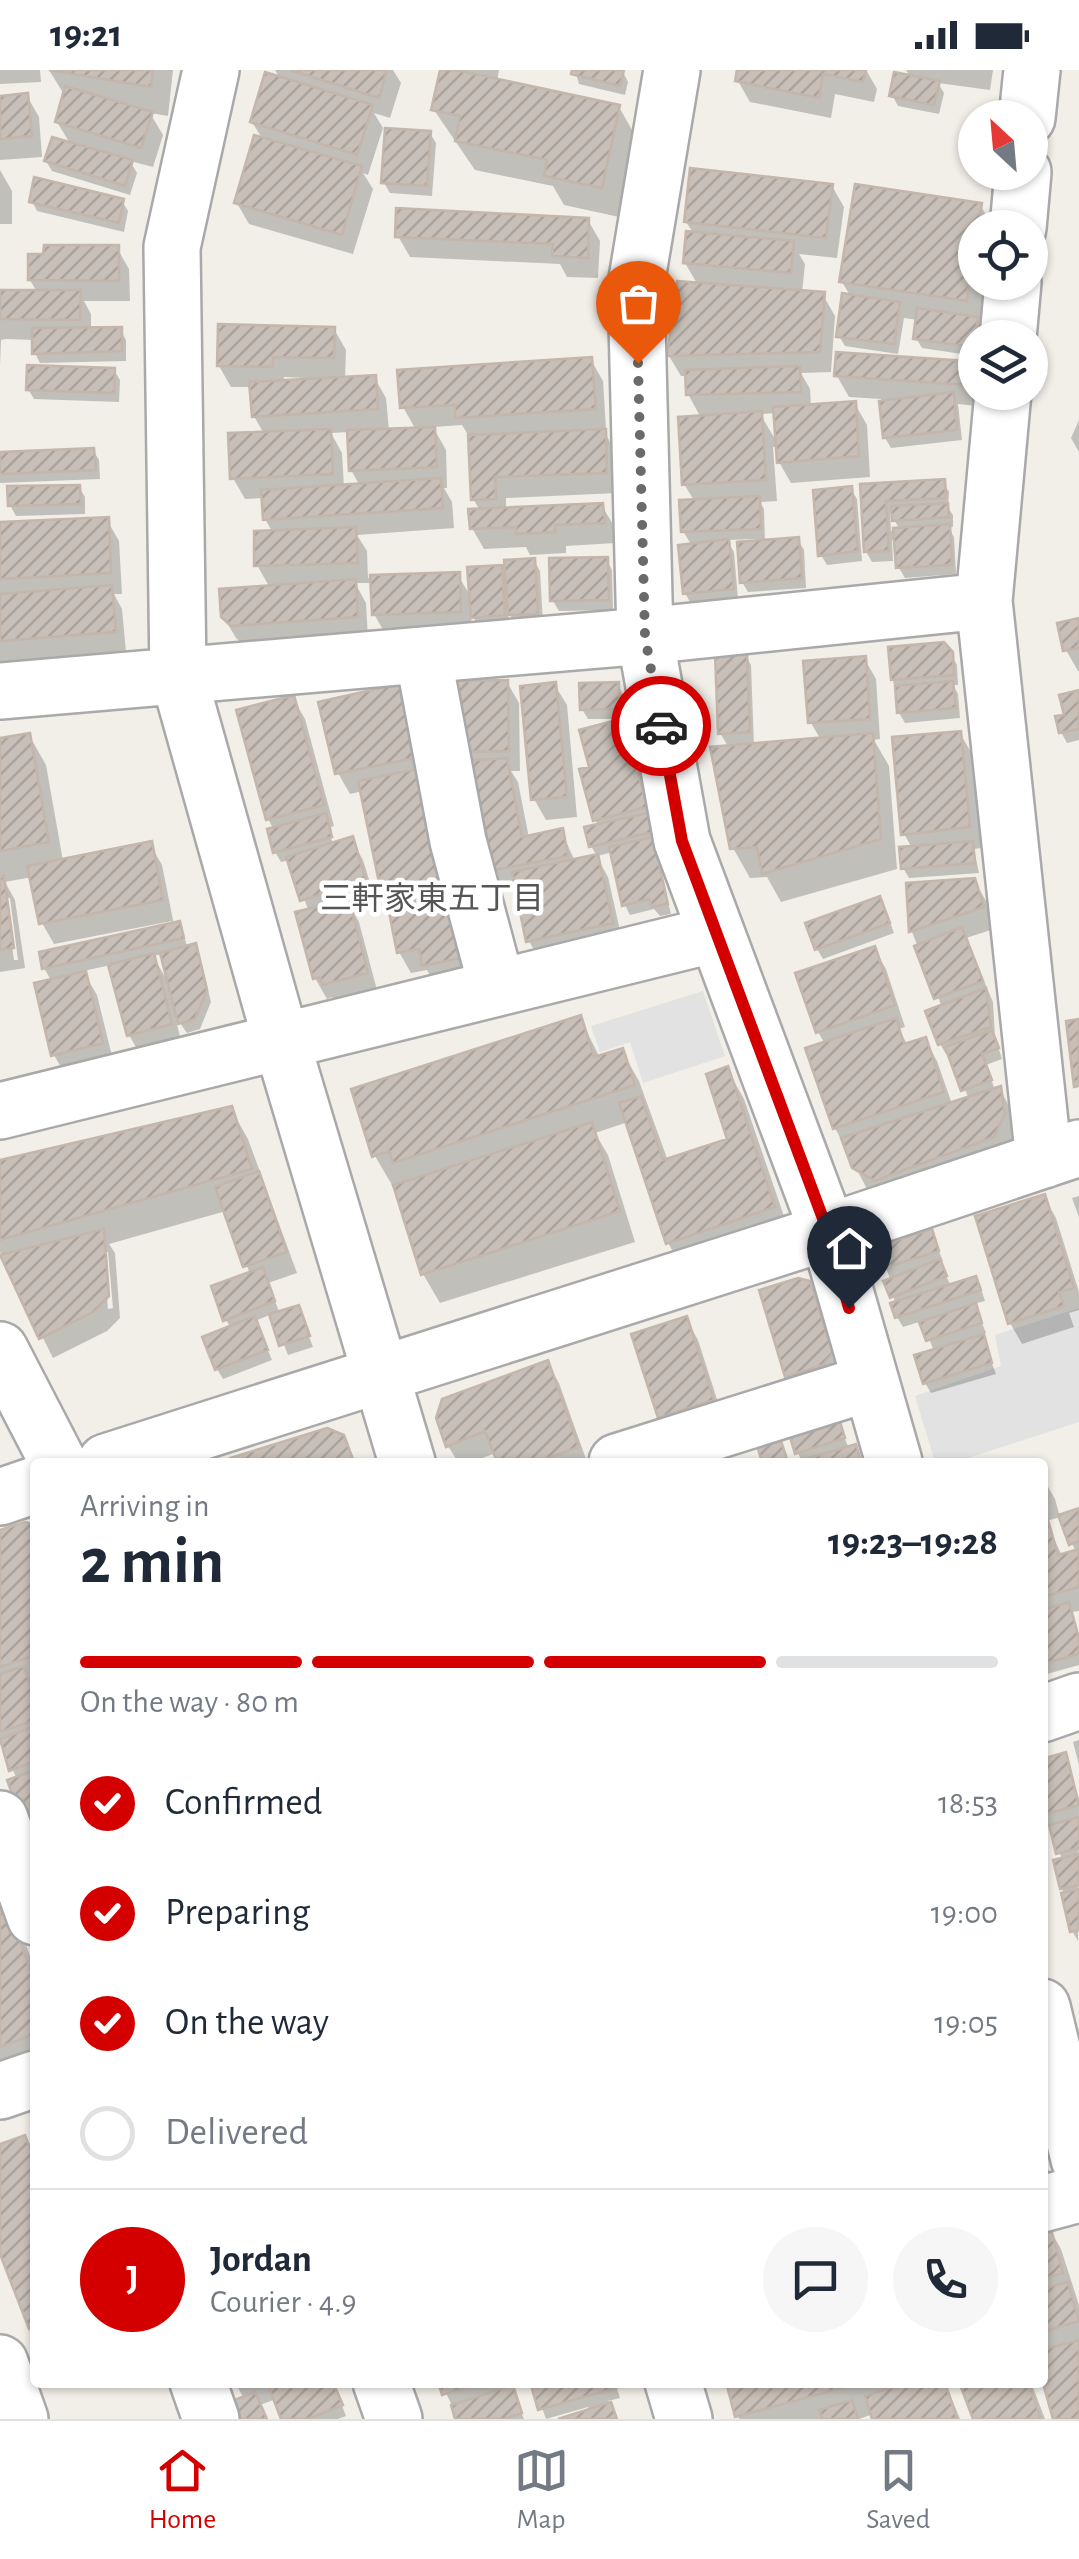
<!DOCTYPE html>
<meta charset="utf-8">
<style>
:root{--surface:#fff;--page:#f6f6f7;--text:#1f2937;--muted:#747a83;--line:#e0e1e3;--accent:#d40000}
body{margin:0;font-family:"Alegreya Sans","Noto Sans JP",sans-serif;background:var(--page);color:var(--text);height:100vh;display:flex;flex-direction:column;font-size:38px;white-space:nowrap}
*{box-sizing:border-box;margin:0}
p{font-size:32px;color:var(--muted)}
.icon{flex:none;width:55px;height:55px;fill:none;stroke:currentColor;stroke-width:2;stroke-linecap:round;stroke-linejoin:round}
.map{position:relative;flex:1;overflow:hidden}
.drawer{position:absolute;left:30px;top:1388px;width:1018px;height:930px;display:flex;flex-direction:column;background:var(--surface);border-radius:10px;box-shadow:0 2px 8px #0004}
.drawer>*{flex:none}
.needle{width:65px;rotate:334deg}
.tools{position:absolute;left:958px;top:30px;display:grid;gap:20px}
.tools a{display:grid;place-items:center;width:90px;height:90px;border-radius:50%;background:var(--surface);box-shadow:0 2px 8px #0004;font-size:50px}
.pin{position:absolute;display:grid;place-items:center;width:85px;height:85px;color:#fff;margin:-102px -42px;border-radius:50% 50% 50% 0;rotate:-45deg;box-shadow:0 0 10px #0007}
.pin .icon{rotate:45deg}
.courier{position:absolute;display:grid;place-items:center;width:100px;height:100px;margin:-50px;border:8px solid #d40000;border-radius:50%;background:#fff;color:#222;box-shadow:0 2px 12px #0007}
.summary em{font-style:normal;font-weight:700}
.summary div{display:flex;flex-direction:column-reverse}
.summary{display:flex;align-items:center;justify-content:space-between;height:170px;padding:0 50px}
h1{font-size:65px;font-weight:700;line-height:75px}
.bar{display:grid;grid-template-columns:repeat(4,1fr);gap:15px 10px;align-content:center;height:120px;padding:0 50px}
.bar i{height:12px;border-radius:8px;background:var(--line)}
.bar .active{background:var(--accent)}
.bar p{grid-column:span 4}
.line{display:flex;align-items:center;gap:25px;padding:0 50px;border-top:2px solid var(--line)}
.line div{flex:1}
.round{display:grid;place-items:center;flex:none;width:105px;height:105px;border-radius:52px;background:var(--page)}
ol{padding:0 50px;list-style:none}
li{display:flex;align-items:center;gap:30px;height:110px}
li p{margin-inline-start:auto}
li .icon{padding:10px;border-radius:50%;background:var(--accent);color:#fff;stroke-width:4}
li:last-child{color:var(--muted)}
li i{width:55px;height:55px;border:5px solid var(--line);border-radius:50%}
.status{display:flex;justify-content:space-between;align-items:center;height:70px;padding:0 50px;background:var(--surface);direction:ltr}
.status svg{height:28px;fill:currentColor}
.menu{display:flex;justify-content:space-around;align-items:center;height:140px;border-top:2px solid var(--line);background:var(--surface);font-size:28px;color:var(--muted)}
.menu a{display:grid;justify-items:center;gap:5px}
.menu .active{color:var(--accent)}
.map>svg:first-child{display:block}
.parking{fill:#e2e2e2}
.shadow{fill:#0003;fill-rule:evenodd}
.building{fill:url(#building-hatch);stroke:#c4b6ab;stroke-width:2.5}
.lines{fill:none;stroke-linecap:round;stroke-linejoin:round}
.minor-casing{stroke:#a9a9a9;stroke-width:60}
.minor{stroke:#fff;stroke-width:55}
.done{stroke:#6b6a68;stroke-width:10;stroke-dasharray:0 18}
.route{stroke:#d40000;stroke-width:12}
.labels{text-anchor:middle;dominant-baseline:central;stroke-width:9;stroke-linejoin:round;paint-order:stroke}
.neighbourhood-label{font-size:32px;fill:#555;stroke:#fff}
</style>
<div class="status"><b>19:21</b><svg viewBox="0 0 49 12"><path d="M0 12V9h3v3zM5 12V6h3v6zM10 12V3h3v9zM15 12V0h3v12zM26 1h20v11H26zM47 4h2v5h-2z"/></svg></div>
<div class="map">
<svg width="1079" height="2349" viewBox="0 0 1079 2349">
<defs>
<pattern id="building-hatch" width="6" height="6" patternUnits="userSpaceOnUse" patternTransform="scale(2.5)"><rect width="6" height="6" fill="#c7bfb8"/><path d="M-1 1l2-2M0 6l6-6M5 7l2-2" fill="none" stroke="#aba49e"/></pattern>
</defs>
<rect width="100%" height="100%" fill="#f2efe9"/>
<!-- parking -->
<path class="parking" d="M703 921 725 986 643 1013 630 972 600 982 591 956Z
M1079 1238V1352L956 1392H935L915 1326 1001 1296 995 1265Z"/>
<!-- shadow -->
<path class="shadow" d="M0 0H40L41 12 0 14Z
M49 0H173L168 46 150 43 163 65 153 97 130 91 137 103 130 125 52 101 46 91 71 75 57 52 65 26Z
M275 0H393L401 13 390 48 374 43 383 58 368 105 363 103 373 119 353 184 249 154 237 133 263 70 252 52 281 10Z
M442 0H499L497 11 619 37 636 67 619 147 564 135 553 116 475 100 434 40Z
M575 0 623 2 628 12 625 25 579 14Z
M739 0H866L877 19 874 32 835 24 831 48 750 32 738 11Z
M906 0H993L990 20 938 13 944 23 939 44 898 36 892 25 911 8Z
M27 26 39 47 42 87 0 90V29Z
M430 63 436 73 432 126 390 123 384 113Z
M0 100 12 121V154H0Z
M832 116 844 137 837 188 799 184 805 194 802 223 823 225 835 246 831 302 801 303 810 319 811 337 855 334 867 355 870 407 791 413 779 392 778 377H773L777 431 760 432 764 439 765 473 798 470 804 480 806 518 748 522 742 512 757 469 727 470 734 482 738 529 691 534 685 523 692 476 683 461 695 432 684 414 701 348 688 324V306H681L669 286 698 215 685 193 694 164 686 152ZM776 343 778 374 760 344Z
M32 131H122L128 141 124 162 37 141Z
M981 136 993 158H975V212H991L981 268H975V286L922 278 916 268 918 250 904 248 898 284 845 276 839 266 851 227 842 212Z
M588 150 600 171 598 208 567 207 560 194 410 187 398 166Z
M117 178 129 199 130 231H84L91 244V260L120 259 126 270V291L40 293 35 283 34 270 6 269 1 270 0 296V222H37L30 210Z
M334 259 346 280 345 309 374 307 386 328 389 361 416 360 403 337 591 290 603 311 606 359H603L616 383 617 423 506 428V439L602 436 614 456 615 473 566 476V483L530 485 526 477 484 479 472 458 480 440 473 429 470 368 462 355 433 357 446 380 447 418H444L452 432 454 458 357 465 367 481 368 508 458 505 472 529 501 497 508 511 534 490 540 501 543 553 516 555 508 541 509 555 479 557 471 543 472 562 386 565 374 544 373 513H355L366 533 368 568 245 576 236 568 223 546 270 518 257 495 273 463 265 449 264 428 245 429 233 408 264 364 254 346 252 317H231L219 296ZM284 307 304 308V312L283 313ZM350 362 351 400 360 416 344 417 342 383 331 363Z
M966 294 975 309 978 322 977 336 958 334 962 370 891 378 885 368 881 329 849 327 837 306Z
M114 300 120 310 119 332 34 329 28 319Z
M1079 350V382L1071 368Z
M93 380 99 390 100 409 0 413V385Z
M943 411 949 422 948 438 953 445V457H948L954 467 956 504 905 508 899 498 897 470H892L893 491 872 492 862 475H866L862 416ZM890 443 900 460 891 461Z
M79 417 85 427V444L16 446 10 435Z
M851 419 857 429 862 491 827 495 821 485Z
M107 450 119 471 122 524H114L122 539 126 582 0 592V454Z
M607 490 612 500 613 540 559 541 553 531Z
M1079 551V601H1078L1066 580Z
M951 584 957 595 958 615H953L958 624 960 648 905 653 899 643 893 610Z
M745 585 751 595 754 676 821 670 811 653 864 588 876 609 880 669 874 670 889 696 897 799 781 832 767 807 750 808 733 778 729 678 720 663Z
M507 612 519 633 520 701H511L518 712 529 768 561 761 575 791 596 786 608 807 623 874 541 892 529 871 518 819 498 822 459 681Z
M554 614 567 635 577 747 546 750 534 729Z
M618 614 623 625 624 649H588L582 639Z
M1079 623V670L1067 673 1061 662Z
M411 625 472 909 436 916 427 900 411 903 399 882 363 721 350 724 338 703Z
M293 628 305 649 334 756 331 757 332 762 328 755 324 757 334 774 351 769 363 790 376 832 352 839 359 852 378 924 337 935 332 927 327 929 315 908 309 842 290 790 281 792 275 782 274 760 268 749Z
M624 652 635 672 657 758 653 773 671 844 660 846 654 839 630 845 625 835 613 782 597 786 591 776 599 756 595 750 592 698Z
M960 663 972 684 981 778 974 779 979 803 909 808 903 798 912 778 904 764Z
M29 665 46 695 63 791 150 774 162 795 174 855 179 854 188 878 195 876 200 886 211 932 200 959 187 963 175 946 182 975 141 986 129 965 111 895 83 901 97 925 114 994 66 1006 54 985 52 912 44 898 173 855 172 851 54 874 42 853 32 807 5 812 15 830 25 898 0 902V670ZM5 828H10L18 890H14ZM163 884 169 914 153 886Z
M974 810 986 831 994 859 966 868 993 932 995 967 1002 989 986 995 995 1020 1000 1019 1011 1040 1016 1066 1006 1088 888 1131 867 1119 835 1058 825 974 818 962 874 879 886 899 905 957 899 959 908 976 925 970 937 991 952 1034 969 1029 950 982 946 984 940 974 942 937 912 862 908 816Z
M885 839 894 863 823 889 817 879Z
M580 948 600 988 622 981 639 1011 668 1091 731 1071 727 999 744 1029 791 1167 685 1202 668 1173 628 1052 595 1063 608 1085 635 1172 440 1233 423 1204 395 1114 392 1115 375 1086Z
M231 1039 248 1069 297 1203 268 1213 280 1244 298 1238 313 1277 288 1285 272 1244 255 1251 272 1290 223 1309 217 1299 231 1258 226 1250 250 1204 226 1141 109 1174 115 1183 120 1248 107 1261 53 1288 0 1182V1092ZM103 1182H108L113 1238 108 1239Z
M1079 1126V1147L1072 1128Z
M1044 1127 1056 1148 1079 1222V1240L1069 1243 1074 1257 1022 1274 1010 1253Z
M931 1162 943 1191 939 1192 951 1216 975 1209 981 1219 985 1231 974 1234 986 1263 981 1265 996 1304 931 1323 925 1313 934 1281 922 1251 903 1257 897 1247 891 1211 882 1188Z
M808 1213 821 1235 844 1305 799 1327 787 1306Z
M686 1249 698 1270 724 1351 672 1368 660 1347Z
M547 1293 559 1313 587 1392H499L496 1383 471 1392H458L448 1376Z
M836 1347 849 1379 855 1377 862 1392H802L798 1383Z
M342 1367 356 1392H234L233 1390Z
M1043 1408 1055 1429 1060 1447 1079 1441V1541L1072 1542 1079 1565V1595L1047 1604 1042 1597ZM1061 1447 1075 1480 1062 1486 1046 1451Z
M35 1458V1620L32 1621 35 1629 33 1763 21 1742 17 1709 0 1672V1463Z
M1079 1670V1695L1073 1672Z
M1065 1684 1079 1729 1078 1871 1072 1861 1062 1818V1790L1051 1754 1047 1755 1042 1747V1691Z
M0 1801 35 1900V2000L0 2013Z
M1042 2082 1054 2116 1042 2134Z
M1049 2158 1061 2179 1079 2235V2349H1056L1042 2300V2160Z
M235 2312H333L346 2346 338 2349H284L276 2329 260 2335 266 2349H243L244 2329Z
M441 2312H516L510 2316 524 2349H458Z
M533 2312H615L620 2328 608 2331 618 2349H566L589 2342 588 2337 546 2349Z
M728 2312H945L960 2349H875L873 2344 859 2349H739Z
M961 2312H1031L1045 2349H975Z"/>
<!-- building -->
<path class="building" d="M49 0H153L151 17Z
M290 0H387L379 28Z
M440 0H456L620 35 602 118 544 106 547 90 455 71 460 46 431 40Z
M572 0H624L620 16 571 4Z
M737 0H866L863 12 823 4 819 28 735 11Z
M265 2 373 35 357 85 250 52Z
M894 2 940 11 934 35 889 26Z
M65 16 153 42 141 78 55 52Z
M28 23 32 66 0 69V26Z
M385 58 431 61 427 116 381 113Z
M254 65 362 96 342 165 234 133Z
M52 67 133 90 125 116 44 91Z
M690 98 833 114 826 168 684 152Z
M34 107 124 129 119 153 29 132Z
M855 114 982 133 978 158H975L967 231 839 212Z
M396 138 589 148 588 188 552 186 553 174 395 167Z
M686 161 794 171 791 203 683 193Z
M44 175H119V211L28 210V184H43Z
M677 211 825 222 820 282 667 286Z
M0 220H81L80 250 0 249Z
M842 223 900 232 894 274 836 267Z
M917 238 978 247 974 277 913 269Z
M218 254 335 257 334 288 273 287V297L217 296Z
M122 257V281L32 284V258Z
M836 282 967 291 966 315 834 306Z
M592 287 596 339 455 348V335L400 338 397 300Z
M27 295 115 298 114 323 26 320Z
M800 296 801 322 686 325 685 300Z
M376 305 378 339 252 347 249 312Z
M954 322 957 360 883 368 879 331Z
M856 331 859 386 777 393 773 337Z
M762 341 766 410 682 415 678 347Z
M435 357 437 397 349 401 347 360Z
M331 359 333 404 230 409 228 363Z
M606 359 607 403 495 407 496 429 471 430 468 365Z
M94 378 96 400 0 404V382Z
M441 408 443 438 263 450 261 420Z
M945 409 946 428 886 431 889 481 864 482 860 414Z
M80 415 81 434 8 436 7 416Z
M852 416 858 481 818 486 813 420Z
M760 426 761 459 681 462 679 430Z
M603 433 605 453 555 455V462L516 464V457L470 459 468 439Z
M948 433 949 447 892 451 891 436Z
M109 447 111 503 0 509V452Z
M950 454 952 495 896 498 893 458Z
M356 457 358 493 254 496V461Z
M799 467 802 508 740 513 737 472Z
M729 469 734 519 683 524 678 475Z
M608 487 609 530 550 531 549 488Z
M535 488 538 544 508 545 504 490Z
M502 495 505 545 471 548 467 497Z
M460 502 461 542 372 545 370 505Z
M356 509 358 547 231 556 221 547 219 519Z
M112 515 116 562 0 571V524Z
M1079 548V578L1063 581 1057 553Z
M944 572 953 582 954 605 891 610 888 577Z
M747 583 750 662 718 664 715 584Z
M866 586 870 649 808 653 803 591Z
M508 610 509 681 457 682 456 611Z
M953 611 956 638 897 643 895 616Z
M556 612 567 727 531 730 520 616Z
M619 612V639L580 640 579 613Z
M398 614 413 623 425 686 335 704 318 632Z
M1079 620V659L1059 663 1055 646 1064 645 1059 625Z
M294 625 324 735 266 750 236 640Z
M624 648 647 737 593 751 579 699 589 697 579 660Z
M961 661 970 757 901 765 892 667Z
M30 663 49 772 0 781V668Z
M873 663 881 769 762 804 757 777 730 779 710 677Z
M507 688 522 767 563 758 568 786 484 802 462 691Z
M417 699 441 815 382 827 358 711Z
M326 743 332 767 273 783 267 759Z
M648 743 652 762 589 777 584 757Z
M353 766 366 811 300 831 286 787Z
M653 767 668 834 652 837 649 829 622 836 609 777Z
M152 771 163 830 39 854 27 796Z
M973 771 975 793 901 799 899 777Z
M598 784 613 853 526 872 512 802Z
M4 806 14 878 0 880V807Z
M975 808 984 837 909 862 906 813Z
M449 824 461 888 422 896 419 879 397 883 388 837Z
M880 826 890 853 815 880 805 853Z
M349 829 368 903 322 915 320 907 313 909 295 842Z
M180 851 184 868 42 899 39 882Z
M962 857 983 911 934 929 914 876Z
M196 873 207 920 195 949 178 954 160 883Z
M875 876 895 935 816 963 795 903Z
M154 883 172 954 127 966 108 895Z
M86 901 103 973 51 986 34 913Z
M986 918 991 957 938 975 925 941Z
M581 945 594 987 623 978 635 1015 393 1093 389 1081 372 1087 351 1019Z
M896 948 904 974 926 967 944 1022 833 1059 805 978Z
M1079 949V1016L1074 1017 1066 951Z
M992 960 999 978 982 984 992 1010 961 1021 945 977Z
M728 996 775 1137 666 1174 619 1033 641 1026 663 1090 727 1069 706 1004Z
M1001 1016 1005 1044 994 1067 875 1111 852 1098 841 1068Z
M232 1036 252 1099 0 1170V1090Z
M592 1052 620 1141 421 1205 393 1115Z
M259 1101 287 1182 243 1197 215 1117Z
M1045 1124 1074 1218 1059 1222 1064 1236 1008 1254 975 1146Z
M104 1159 109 1226 95 1241 39 1269 0 1185Z
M932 1159 939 1181 881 1199 879 1187 891 1172Z
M940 1189 947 1206 890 1228 883 1211Z
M263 1197 275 1231 223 1251 211 1216Z
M976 1206 981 1220 895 1248 890 1233Z
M798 1208 810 1211 833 1283 823 1295 785 1307 759 1220Z
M976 1233 982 1253 926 1271 919 1252Z
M299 1235 310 1266 279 1276 269 1244Z
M255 1246 268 1280 215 1300 202 1267Z
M687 1246 714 1330 658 1348 631 1264Z
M984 1264 992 1293 923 1314 914 1285Z
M548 1290 579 1377 537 1392H497L485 1361 446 1377 436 1348 442 1329Z
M838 1345 845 1368 795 1384 787 1357Z
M327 1358 344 1365 354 1392H231L230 1388Z
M777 1359 788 1392H762L754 1366Z
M856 1374 861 1392H799V1391Z
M1079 1438V1471L1069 1475 1058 1445Z
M1048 1450 1058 1485 1079 1479V1517L1042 1527V1451Z
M25 1452 35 1455V1585L0 1597V1460Z
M1069 1532 1079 1568V1584L1042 1594V1540Z
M24 1596 35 1629V1650L0 1662V1604Z
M35 1656V1691L9 1701 0 1669Z
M1066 1682 1079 1735 1042 1745V1689Z
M35 1700V1738L19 1743 7 1710Z
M1079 1747V1778L1056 1784 1049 1755Z
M1079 1784V1815L1060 1819 1053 1790Z
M0 1814 35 1913V1964L0 1977Z
M1079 1819V1860L1070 1862 1061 1823Z
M25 2065 35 2091V2257L29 2259 0 2184V2074Z
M1050 2155 1063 2203 1042 2209V2157Z
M1068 2212 1079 2251 1042 2262V2219Z
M1079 2270V2349H1053L1042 2310V2280Z
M283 2312H333L343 2335 308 2349H281L269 2318Z
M438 2312H484L442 2325Z
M530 2312H615L616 2318 538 2340Z
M726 2312H864L735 2347Z
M908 2312H945L957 2349H872L865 2326Z
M959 2312H1028L1041 2349H973Z
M513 2315 522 2343 503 2349H455L451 2335Z
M255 2322 267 2349H241L232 2331Z
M852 2330 858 2349H822L819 2340Z
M611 2332 617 2349H558Z"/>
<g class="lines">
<!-- minor casing -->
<g class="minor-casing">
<path id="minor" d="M211 0 172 177 178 604 281 970 407 1392
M672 0 636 215 645 566 682 771 828 1162 894 1392
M1027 48 1032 0
M1018 158 1023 102
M1008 268 1013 212
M1003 322 984 531 1044 1090
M423 585 458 771 497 917
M0 621 645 566 984 531
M0 1041 716 864
M0 1280 58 1392
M106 1392 828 1162 1079 1078
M617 1392 869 1313
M0 1427 35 1415
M1042 1644 1079 1631
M0 1749 35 1847
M1042 1937 1079 2089
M0 2021 35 2009
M1042 2134 1079 2124
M0 2293 20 2349
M198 2312 211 2349
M381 2312 394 2349
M673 2312 684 2349"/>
</g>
<!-- minor -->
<use href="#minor" class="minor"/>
</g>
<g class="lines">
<!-- done -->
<path class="done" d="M638 293 645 566 661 656"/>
<!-- route -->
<path class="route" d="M661 656 682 771 828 1162 849 1238"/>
</g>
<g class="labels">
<!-- neighbourhood labels -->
<g class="neighbourhood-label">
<text x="432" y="829">三軒家東五丁目</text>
</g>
</g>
</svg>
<div class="tools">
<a><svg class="needle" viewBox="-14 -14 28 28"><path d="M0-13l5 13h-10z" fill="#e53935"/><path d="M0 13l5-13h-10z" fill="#747a83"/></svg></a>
<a><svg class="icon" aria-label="locate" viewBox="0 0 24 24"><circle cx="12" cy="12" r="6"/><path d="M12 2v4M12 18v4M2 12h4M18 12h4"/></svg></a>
<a><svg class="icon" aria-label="layers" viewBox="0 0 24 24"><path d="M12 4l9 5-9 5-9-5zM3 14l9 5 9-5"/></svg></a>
</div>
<div class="pin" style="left:638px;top:293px;background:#ea580c"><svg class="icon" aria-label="bag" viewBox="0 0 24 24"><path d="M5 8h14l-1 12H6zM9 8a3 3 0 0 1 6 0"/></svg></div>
<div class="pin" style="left:849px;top:1238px;background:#1f2937"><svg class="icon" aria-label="home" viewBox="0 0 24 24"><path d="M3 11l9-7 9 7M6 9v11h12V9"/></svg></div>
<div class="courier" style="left:661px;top:656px"><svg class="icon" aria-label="car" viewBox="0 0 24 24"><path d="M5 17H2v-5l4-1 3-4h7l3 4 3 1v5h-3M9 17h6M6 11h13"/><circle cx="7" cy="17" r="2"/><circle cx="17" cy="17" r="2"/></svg></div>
<section class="drawer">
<div class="summary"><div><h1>2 min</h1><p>Arriving in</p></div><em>19:23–19:28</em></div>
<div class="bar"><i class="active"></i><i class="active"></i><i class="active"></i><i></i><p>On the way · 80 m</p></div>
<ol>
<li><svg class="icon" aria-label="check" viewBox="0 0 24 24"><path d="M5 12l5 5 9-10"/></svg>Confirmed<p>18:53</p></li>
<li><svg class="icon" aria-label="check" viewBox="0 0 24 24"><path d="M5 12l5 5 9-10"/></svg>Preparing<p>19:00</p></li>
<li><svg class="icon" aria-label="check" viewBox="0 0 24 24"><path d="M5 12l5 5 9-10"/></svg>On the way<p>19:05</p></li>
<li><i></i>Delivered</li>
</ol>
<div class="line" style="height:180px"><b class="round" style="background:var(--accent);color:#fff">J</b><div><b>Jordan</b><p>Courier · 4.9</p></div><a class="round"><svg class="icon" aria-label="chat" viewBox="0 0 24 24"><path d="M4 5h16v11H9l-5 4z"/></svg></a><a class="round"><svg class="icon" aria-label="phone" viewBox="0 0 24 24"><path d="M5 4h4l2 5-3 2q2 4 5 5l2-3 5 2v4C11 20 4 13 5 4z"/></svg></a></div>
</section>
</div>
<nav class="menu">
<a class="active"><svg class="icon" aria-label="home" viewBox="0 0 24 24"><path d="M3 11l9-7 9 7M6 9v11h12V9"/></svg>Home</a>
<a><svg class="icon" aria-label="map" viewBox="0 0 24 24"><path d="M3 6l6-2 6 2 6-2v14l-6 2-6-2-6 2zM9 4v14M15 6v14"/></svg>Map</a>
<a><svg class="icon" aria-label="saved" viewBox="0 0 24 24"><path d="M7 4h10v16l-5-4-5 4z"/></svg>Saved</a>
</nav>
